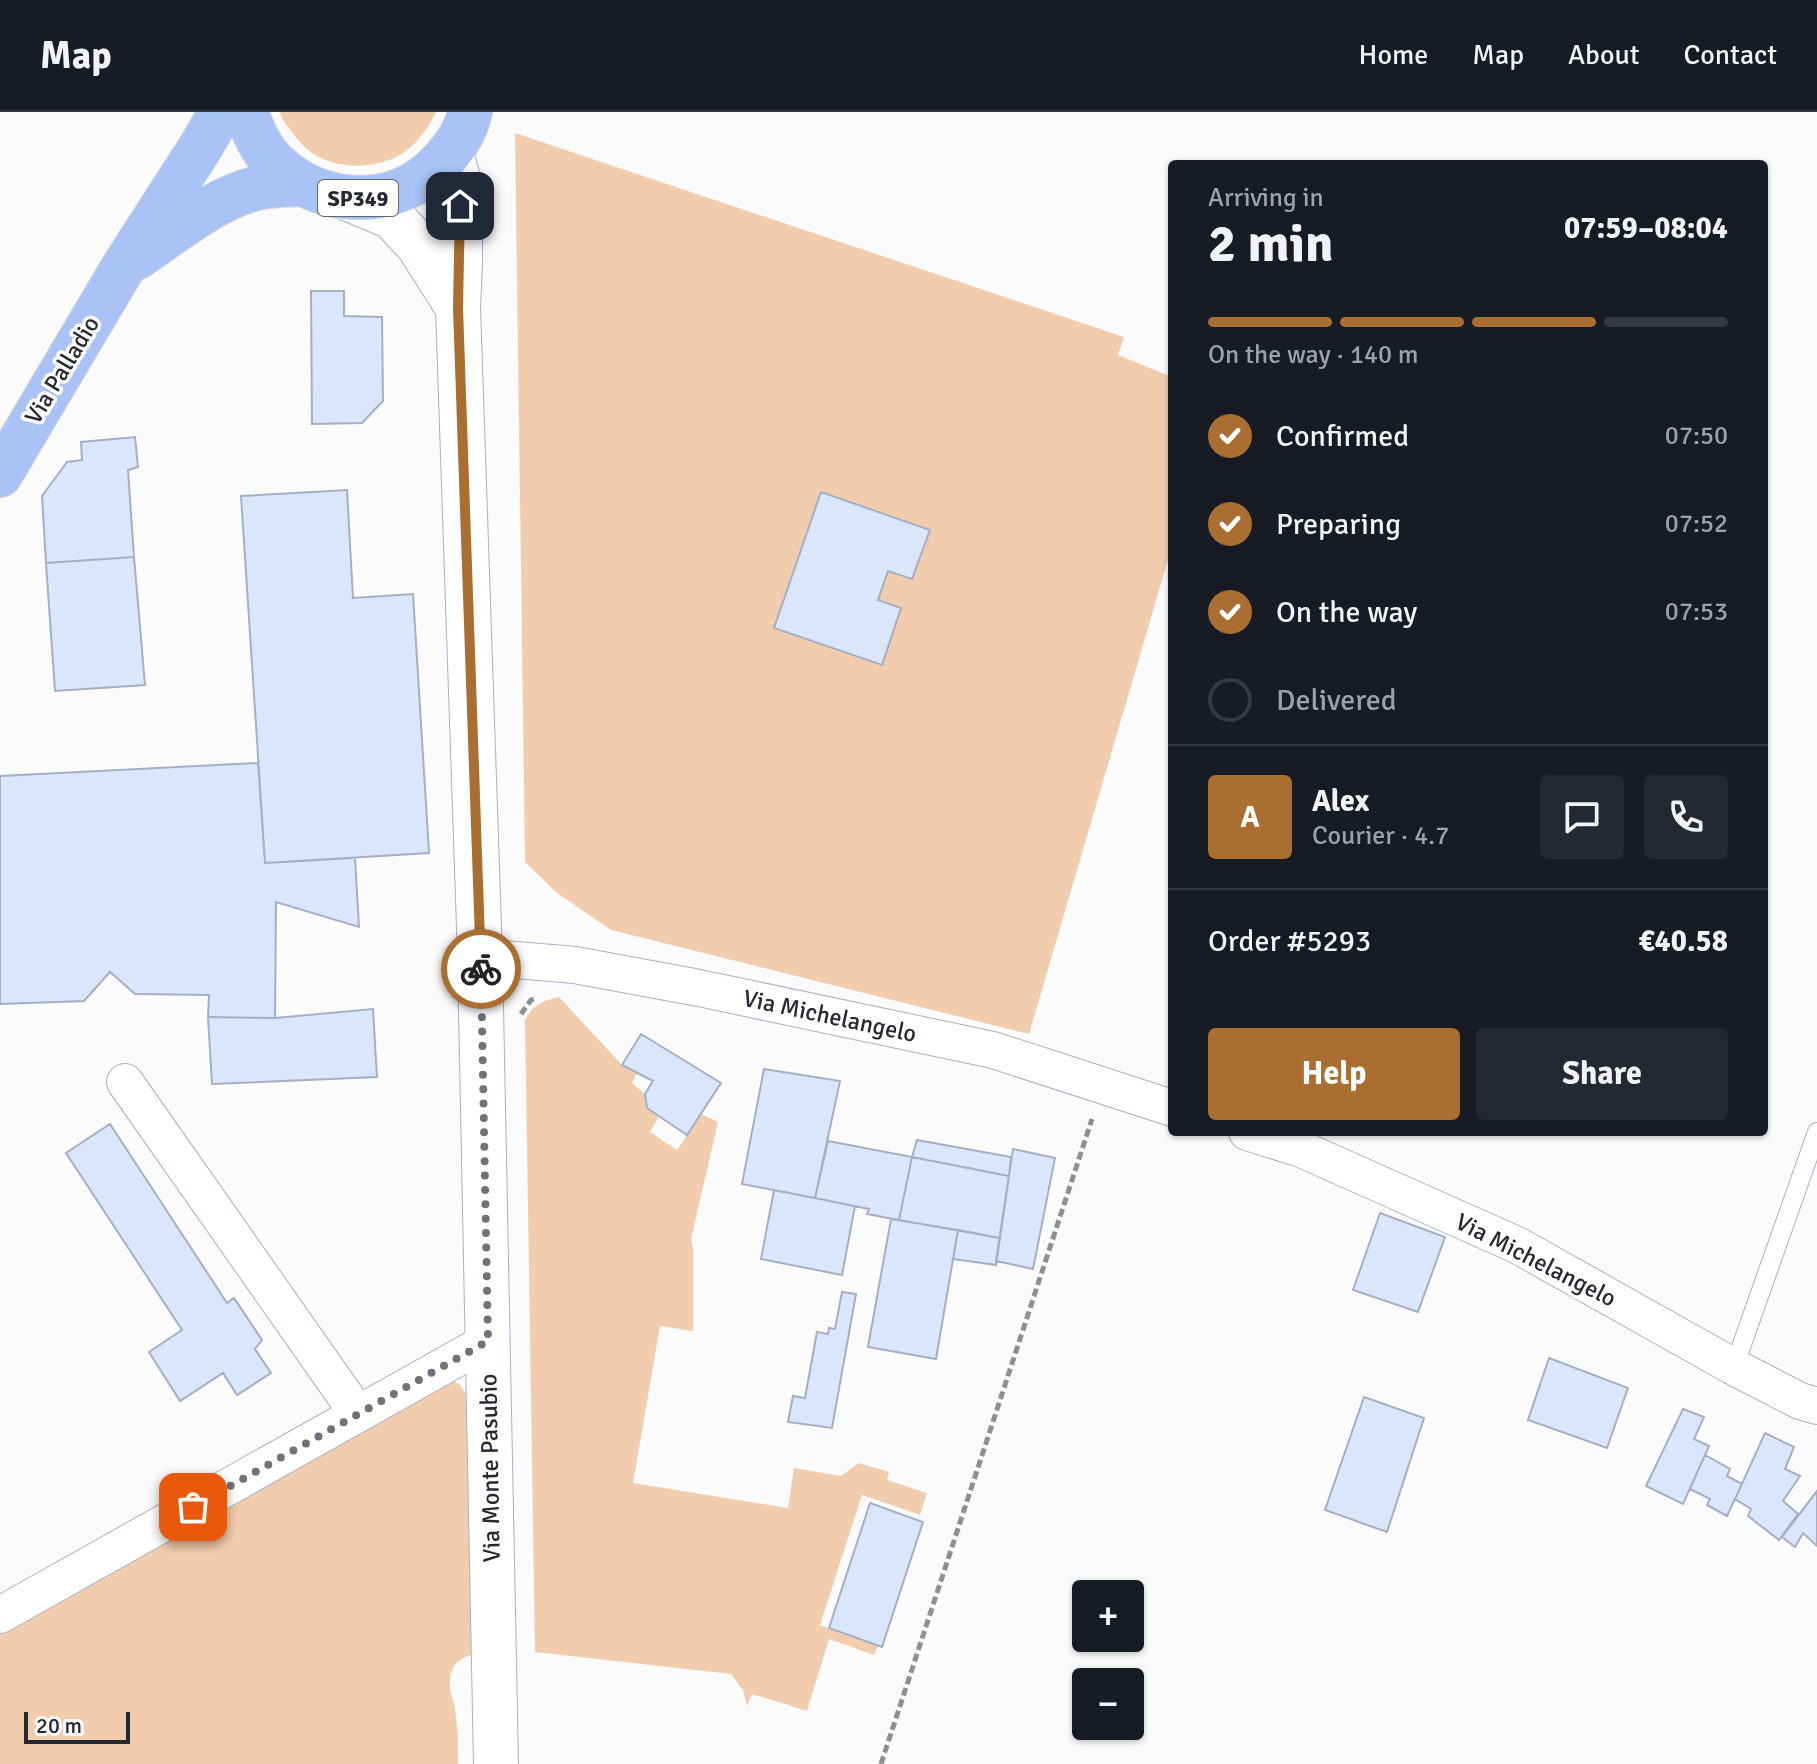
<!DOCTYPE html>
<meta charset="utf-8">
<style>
:root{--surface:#171b24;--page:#242831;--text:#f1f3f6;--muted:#9ea1a6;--line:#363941;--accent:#ab6e31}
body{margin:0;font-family:Signika,sans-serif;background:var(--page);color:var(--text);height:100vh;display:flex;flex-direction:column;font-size:30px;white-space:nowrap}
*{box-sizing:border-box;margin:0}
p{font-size:26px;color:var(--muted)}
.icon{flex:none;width:44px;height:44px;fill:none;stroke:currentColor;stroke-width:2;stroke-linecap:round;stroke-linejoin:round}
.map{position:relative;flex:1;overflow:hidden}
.side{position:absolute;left:1168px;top:48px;width:600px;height:976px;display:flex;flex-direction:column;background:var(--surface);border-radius:8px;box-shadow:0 2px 6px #0004}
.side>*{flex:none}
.controls{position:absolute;left:1072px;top:1468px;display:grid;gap:16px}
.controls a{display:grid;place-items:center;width:72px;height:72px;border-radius:8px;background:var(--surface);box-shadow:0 2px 6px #0004;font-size:40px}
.scale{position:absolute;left:24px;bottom:20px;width:106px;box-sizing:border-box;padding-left:8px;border:4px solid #242830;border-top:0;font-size:22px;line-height:28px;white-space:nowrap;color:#242830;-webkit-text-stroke:6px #fff;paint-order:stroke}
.pin{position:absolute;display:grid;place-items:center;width:68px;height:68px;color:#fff;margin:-34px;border-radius:16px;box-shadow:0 4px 12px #0006}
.courier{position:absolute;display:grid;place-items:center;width:80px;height:80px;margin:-40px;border:6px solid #ab6e31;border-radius:50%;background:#fff;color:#222;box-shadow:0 2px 10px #0007}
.overview em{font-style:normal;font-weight:700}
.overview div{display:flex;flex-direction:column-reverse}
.overview{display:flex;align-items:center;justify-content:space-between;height:136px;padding:0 40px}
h1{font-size:52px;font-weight:700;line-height:60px}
.bar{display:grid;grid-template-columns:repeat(4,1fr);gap:12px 8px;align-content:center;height:96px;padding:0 40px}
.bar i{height:10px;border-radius:6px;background:var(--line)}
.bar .active{background:var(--accent)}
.bar p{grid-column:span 4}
.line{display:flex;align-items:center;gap:20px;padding:0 40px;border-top:2px solid var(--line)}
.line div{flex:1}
.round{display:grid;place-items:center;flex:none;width:84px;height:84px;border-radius:8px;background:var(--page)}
ol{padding:0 40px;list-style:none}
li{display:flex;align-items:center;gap:24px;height:88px}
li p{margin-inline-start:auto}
li .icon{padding:8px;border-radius:50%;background:var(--accent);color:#fff;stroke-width:4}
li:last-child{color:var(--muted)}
li i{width:44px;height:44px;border:4px solid var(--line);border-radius:50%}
.cta{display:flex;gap:16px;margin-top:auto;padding:16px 40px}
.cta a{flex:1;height:92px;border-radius:8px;background:var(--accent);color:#fff;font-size:32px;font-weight:700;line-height:92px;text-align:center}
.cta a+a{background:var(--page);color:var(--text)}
header{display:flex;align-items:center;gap:48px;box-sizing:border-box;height:112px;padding:0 40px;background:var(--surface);border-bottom:2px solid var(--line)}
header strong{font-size:38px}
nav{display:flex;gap:44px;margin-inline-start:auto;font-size:28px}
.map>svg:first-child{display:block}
.green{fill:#f2cdad;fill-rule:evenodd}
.building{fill:#dae6fc;stroke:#a4afc4;stroke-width:2}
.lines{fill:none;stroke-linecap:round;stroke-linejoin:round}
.lane-casing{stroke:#a6b1c6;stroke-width:20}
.street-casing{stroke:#a6b1c6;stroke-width:38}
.secondary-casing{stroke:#a6b1c6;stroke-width:46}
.primary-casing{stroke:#d8d8da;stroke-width:46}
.path{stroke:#8d8f93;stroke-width:5;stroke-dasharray:8 4;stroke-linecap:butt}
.lane{stroke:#fff;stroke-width:18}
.street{stroke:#fff;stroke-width:36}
.secondary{stroke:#fff;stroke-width:44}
.primary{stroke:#a9c3f7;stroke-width:44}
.done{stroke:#6f7277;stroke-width:8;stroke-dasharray:0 14.4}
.route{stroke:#ab6e31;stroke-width:10}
.labels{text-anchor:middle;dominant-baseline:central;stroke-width:7;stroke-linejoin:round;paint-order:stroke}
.shield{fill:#fff;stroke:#66686e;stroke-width:2}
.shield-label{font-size:22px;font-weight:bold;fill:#242830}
.street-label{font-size:24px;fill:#242830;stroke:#fff}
</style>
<header>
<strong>Map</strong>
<nav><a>Home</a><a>Map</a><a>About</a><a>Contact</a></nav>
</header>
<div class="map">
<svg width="1817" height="1652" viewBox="0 0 1817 1652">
<rect width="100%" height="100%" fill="#fbfbfb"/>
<!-- green -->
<path class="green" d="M280 0H436C428 16 420 28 406 39 383 56 346 58 321 46 308 40 297 28 289 16 285 11 282 7 280 0Z
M515 21 1124 225 1118 243 1172 265V434L1029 922 611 818 557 781 525 750ZM821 380 929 418 912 467 888 459 878 488 901 497 882 553Z
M559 885 622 953 637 961 632 971 645 982 647 996 659 1004 650 1020 677 1038 701 1002 718 1010 691 1127 693 1136V1219L660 1214 633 1371 788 1396 794 1356 841 1364 859 1351 889 1360 887 1368 927 1381 920 1403 862 1383 820 1513 878 1534 874 1543 829 1527 807 1599 752 1582 747 1594 743 1578 731 1562 535 1540 525 908C533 893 542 889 559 885Z
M451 1267 460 1273 468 1284 477 1541 465 1545 455 1552 450 1563V1578L455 1596 458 1625V1652H0V1519Z"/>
<!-- building -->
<path class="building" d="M311 179H344V204L382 205 383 289 362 311 312 312Z
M135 325 138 355 128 358 134 445 46 451 42 384 67 350 82 348 81 330Z
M347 378 353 486 413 482 429 741 265 751 241 384Z
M821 380 930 418 912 467 888 459 878 488 901 496 882 553 774 516Z
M134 445 145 573 55 579 46 451Z
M258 651 265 751 355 746 359 815 276 790 275 906 208 905 209 883 135 882 110 860 84 889 0 892V664Z
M373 897 377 965 212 972 208 905 275 906Z
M641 922 721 971 687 1023 647 996 645 982 653 969 622 953Z
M764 957 840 969 815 1086 742 1072Z
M110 1012 227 1191 234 1186 262 1228 255 1237 271 1261 237 1283 223 1261 180 1289 149 1240 182 1218 66 1041Z
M917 1028 1011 1045 1009 1064 912 1045Z
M828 1029 912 1045 899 1108 867 1102 869 1097 815 1086Z
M1013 1037 1055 1046 1033 1157 996 1149Z
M912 1045 1009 1064 1000 1126 899 1108Z
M774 1078 855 1094 842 1163 761 1147Z
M1380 1101 1445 1125 1418 1200 1353 1178Z
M891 1107 958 1118 936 1247 868 1235Z
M958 1118 1000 1126 996 1153 953 1147Z
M842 1180 856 1182 832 1316 788 1310 793 1284 805 1286 817 1220 828 1222 829 1216 835 1217Z
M1549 1246 1628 1276 1607 1336 1528 1308Z
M1364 1285 1424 1306 1387 1420 1325 1398Z
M1683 1297 1704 1305 1694 1327 1709 1334 1683 1392 1646 1374Z
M1765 1321 1794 1335 1785 1357 1800 1364 1783 1389 1798 1402 1779 1428 1748 1404 1751 1397 1735 1387Z
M1705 1343 1730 1357 1727 1364 1742 1372 1727 1404 1707 1393 1710 1387 1690 1377Z
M1817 1379V1434L1803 1421 1795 1435 1782 1425Z
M870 1391 923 1410 882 1535 829 1516Z"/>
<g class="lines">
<!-- lane casing -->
<g class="lane-casing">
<path id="lane" d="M1734 1255 1817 1020"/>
</g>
<!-- street casing -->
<g class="street-casing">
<path id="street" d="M480 845 575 853 699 876 993 938 1172 996
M125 970 358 1302
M1247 1020 1301 1037 1517 1133 1734 1255 1800 1289 1817 1294
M0 1503 488 1229"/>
</g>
<!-- secondary casing -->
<g class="secondary-casing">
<path id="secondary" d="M451 41 460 74V150L458 196 480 845 496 1652
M349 87 392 105 418 133 458 196"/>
</g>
<!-- primary casing -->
<g class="primary-casing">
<path id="primary" d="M246 0C253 19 261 39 277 53 320 94 390 98 434 57 451 41 465 23 470 0
M136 146C172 122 215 86 257 76 271 73 287 73 301 72
M0 363 124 154 200 36 221 0"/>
</g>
<!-- path -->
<path class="path" d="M521 902 531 888 536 886
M881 1652 1092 1007"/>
<!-- lane -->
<use href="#lane" class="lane"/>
<!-- street -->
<use href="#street" class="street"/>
<!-- secondary -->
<use href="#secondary" class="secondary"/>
<!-- primary -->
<use href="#primary" class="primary"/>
</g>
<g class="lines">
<!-- done -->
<path class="done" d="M193 1395 488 1229 481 857"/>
<!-- route -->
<path class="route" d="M460 94 458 196 481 857"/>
</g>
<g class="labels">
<!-- shield labels -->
<rect class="shield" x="318" y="68" width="80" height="36" rx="6"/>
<g class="shield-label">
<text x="358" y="86">SP349</text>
</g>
<!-- street labels -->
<g class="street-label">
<text transform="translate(62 258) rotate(-59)">Via Palladio</text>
<text transform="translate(830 904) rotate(12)">Via Michelangelo</text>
<text transform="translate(1536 1148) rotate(27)">Via Michelangelo</text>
<text transform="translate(490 1356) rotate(-91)">Via Monte Pasubio</text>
</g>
</g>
</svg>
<div class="controls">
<a>+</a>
<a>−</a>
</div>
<div class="scale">20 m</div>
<div class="pin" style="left:193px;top:1395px;background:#ea580c"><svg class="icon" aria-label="bag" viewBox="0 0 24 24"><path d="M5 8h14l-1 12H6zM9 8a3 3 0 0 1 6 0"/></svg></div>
<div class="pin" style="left:460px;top:94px;background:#1f2937"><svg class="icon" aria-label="home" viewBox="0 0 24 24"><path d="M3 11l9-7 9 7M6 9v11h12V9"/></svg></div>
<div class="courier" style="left:481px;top:857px"><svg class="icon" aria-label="bike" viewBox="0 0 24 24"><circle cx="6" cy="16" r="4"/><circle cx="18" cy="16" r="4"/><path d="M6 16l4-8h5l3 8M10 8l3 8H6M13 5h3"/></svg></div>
<section class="side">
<div class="overview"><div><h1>2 min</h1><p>Arriving in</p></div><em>07:59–08:04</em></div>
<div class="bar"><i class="active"></i><i class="active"></i><i class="active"></i><i></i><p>On the way · 140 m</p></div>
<ol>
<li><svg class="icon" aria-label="check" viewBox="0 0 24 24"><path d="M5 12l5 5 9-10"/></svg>Confirmed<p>07:50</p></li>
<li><svg class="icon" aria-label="check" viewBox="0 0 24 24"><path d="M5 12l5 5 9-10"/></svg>Preparing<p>07:52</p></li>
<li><svg class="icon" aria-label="check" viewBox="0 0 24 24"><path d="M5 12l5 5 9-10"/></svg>On the way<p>07:53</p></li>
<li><i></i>Delivered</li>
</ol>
<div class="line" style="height:144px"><b class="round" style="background:var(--accent);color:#fff">A</b><div><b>Alex</b><p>Courier · 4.7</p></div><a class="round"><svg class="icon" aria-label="chat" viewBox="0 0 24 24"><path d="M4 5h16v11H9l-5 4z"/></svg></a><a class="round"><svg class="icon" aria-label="phone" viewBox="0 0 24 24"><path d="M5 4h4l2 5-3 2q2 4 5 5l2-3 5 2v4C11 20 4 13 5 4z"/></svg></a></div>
<div class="line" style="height:104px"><div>Order #5293</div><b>€40.58</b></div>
<div class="cta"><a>Help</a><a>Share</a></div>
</section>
</div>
